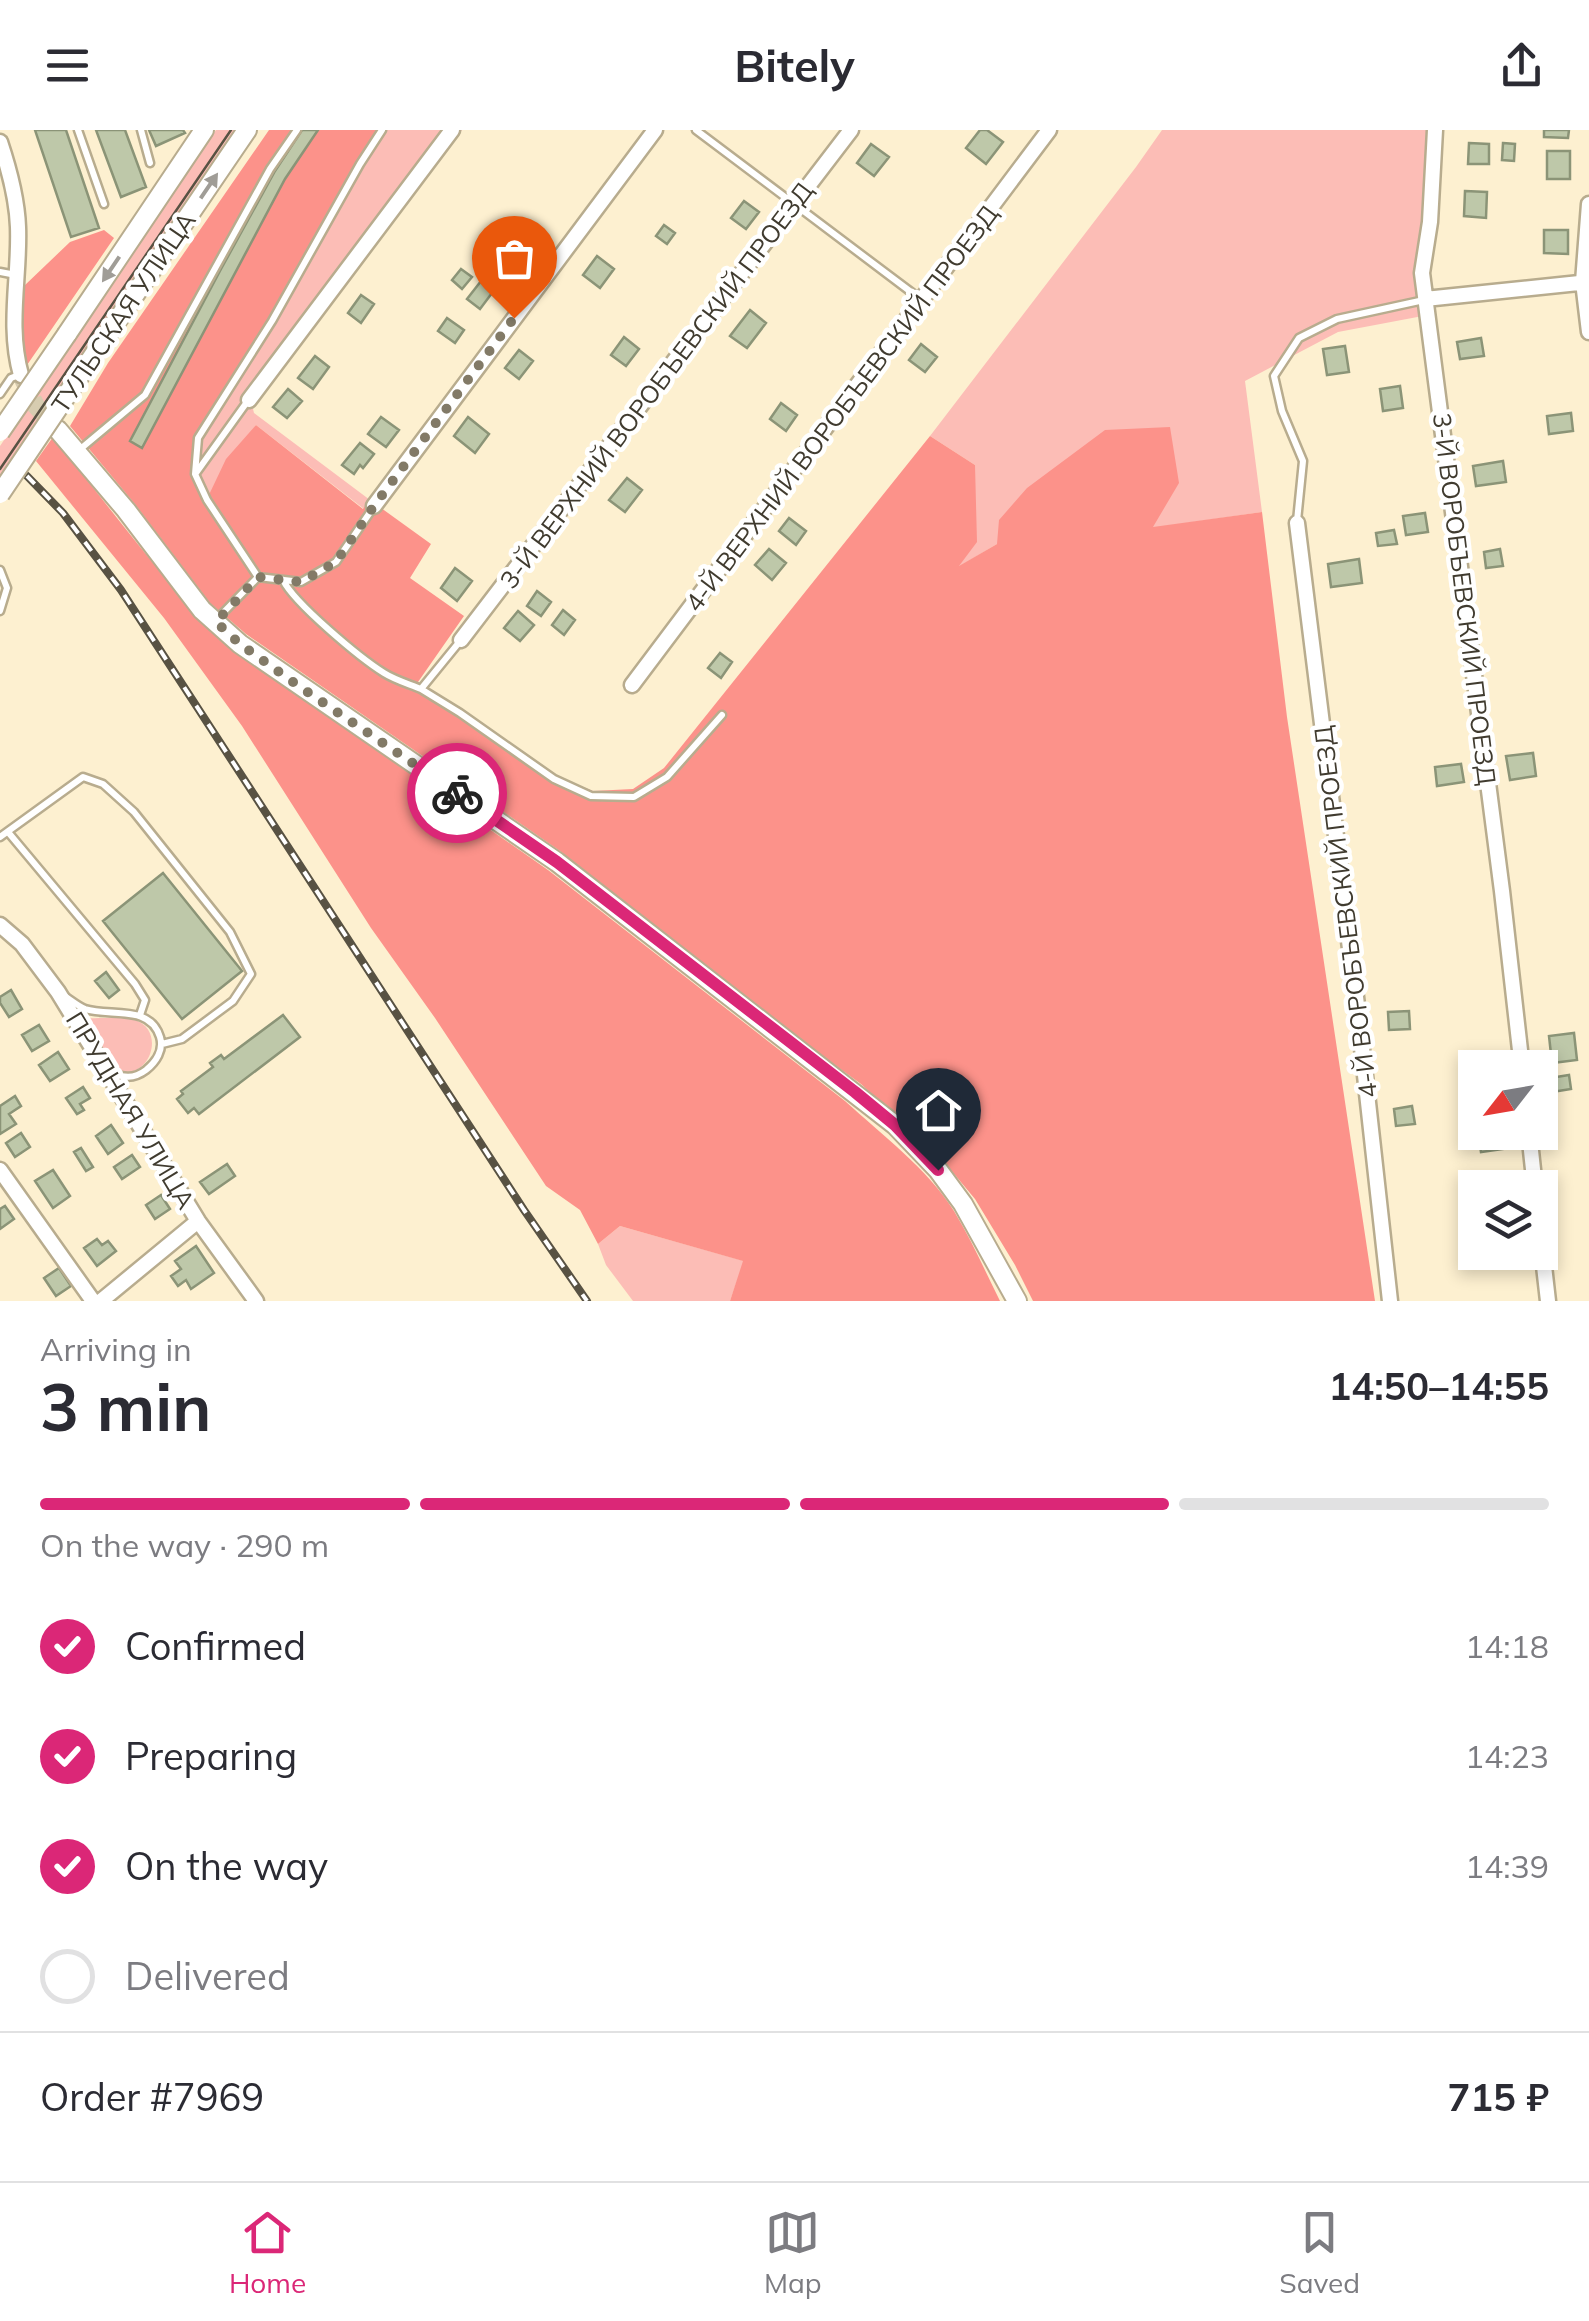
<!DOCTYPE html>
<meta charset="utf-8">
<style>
:root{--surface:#fff;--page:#f2f2f3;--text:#2b2b33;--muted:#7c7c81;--line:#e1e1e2;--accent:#db2777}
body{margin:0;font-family:Mulish,sans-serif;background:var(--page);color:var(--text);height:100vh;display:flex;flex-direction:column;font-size:38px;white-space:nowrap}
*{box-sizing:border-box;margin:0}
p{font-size:32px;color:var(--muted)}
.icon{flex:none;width:55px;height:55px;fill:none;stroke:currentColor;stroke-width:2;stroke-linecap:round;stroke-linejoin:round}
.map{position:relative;height:1171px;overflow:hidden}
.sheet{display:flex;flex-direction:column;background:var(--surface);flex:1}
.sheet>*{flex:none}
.needle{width:65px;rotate:239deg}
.fabs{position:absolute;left:1458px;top:920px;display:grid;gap:20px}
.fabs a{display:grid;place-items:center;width:100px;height:100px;border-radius:0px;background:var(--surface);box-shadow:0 5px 15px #0003;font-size:50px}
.pin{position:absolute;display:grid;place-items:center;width:85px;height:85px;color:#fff;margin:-102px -42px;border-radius:50% 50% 50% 0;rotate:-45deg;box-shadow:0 0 10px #0007}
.pin .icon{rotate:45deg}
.courier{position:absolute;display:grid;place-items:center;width:100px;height:100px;margin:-50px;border:8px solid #db2777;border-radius:50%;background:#fff;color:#222;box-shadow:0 2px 12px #0007}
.head em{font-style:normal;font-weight:700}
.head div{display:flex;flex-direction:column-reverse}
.head{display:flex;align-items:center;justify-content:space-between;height:170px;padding:0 40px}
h1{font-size:65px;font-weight:700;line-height:75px}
.bar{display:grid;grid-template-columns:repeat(4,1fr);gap:15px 10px;align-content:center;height:120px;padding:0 40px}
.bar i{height:12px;border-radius:8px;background:var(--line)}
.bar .on{background:var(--accent)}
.bar p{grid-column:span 4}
.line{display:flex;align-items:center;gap:25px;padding:0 40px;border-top:2px solid var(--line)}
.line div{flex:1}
ol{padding:0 40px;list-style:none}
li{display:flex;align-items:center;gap:30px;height:110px}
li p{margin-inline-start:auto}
li .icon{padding:10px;border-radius:50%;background:var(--accent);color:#fff;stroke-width:4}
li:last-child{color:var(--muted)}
li i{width:55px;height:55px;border:5px solid var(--line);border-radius:50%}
header{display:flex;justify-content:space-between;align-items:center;height:130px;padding:0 40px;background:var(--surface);font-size:45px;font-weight:700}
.menu{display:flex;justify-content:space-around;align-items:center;height:140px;border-top:2px solid var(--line);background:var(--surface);font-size:28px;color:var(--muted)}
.menu a{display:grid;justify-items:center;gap:5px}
.menu .on{color:var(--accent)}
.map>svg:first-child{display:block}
.green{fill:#fcbdb6}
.forest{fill:#fc928a}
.building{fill:#bec8a9;stroke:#8b9477;stroke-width:2.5}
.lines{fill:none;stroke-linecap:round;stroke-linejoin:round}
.tertiary-tunnel{stroke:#d7ccb0;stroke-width:18;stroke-dasharray:18 9;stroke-linecap:butt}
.service-casing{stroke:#b8ac8e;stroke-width:11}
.minor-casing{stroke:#b8ac8e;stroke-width:19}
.tertiary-casing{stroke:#b8ac8e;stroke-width:22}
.service{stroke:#fff;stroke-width:6}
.minor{stroke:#fff;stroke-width:14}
.tertiary{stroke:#fff;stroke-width:18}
.tram{stroke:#585243;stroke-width:2.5}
.rail-casing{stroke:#585243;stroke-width:8}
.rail{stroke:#fff;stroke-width:4;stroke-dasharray:11;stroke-linecap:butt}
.tertiary-bridge-casing{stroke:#b8ac8e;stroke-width:22;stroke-linecap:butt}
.tertiary-bridge{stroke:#fff;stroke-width:18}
.oneway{fill:#a09d97}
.done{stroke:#827a67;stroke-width:10;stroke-dasharray:0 18}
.route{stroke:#db2777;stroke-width:12}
.labels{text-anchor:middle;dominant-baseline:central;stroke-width:9;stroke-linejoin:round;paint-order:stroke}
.street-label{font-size:25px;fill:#403b2f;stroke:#fff}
</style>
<header><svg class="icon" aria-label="menu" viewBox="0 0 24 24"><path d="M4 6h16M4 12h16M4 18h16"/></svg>Bitely<svg class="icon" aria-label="share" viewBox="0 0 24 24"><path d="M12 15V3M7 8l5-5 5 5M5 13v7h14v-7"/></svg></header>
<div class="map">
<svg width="1589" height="1171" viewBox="0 0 1589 1171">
<rect width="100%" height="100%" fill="#fdf0d0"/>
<!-- green -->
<path class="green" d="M216 0H237L0 347V316Z
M382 0H462L252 275 254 283 370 370 364 379 256 295 207 370 195 344 198 308Z
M1162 0H1435L1422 143 1428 185 1338 202 1245 251 1262 382 1152 398 997 414 955 439 975 370V335L930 306 1136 37Z
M87 888C101 889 123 886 135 890 170 902 145 959 113 937 107 933 103 923 99 917 94 907 88 900 87 888Z
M620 1096 744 1131 730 1171H633L606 1135 598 1114Z"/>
<!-- forest -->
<path class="forest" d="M269 0H382L272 191 198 308 195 344 207 369 226 329 256 295 363 379 370 370 431 414 410 448 464 486 418 552 561 648 593 661 633 659 664 638 930 306 975 335 977 412 959 436 997 414 999 390 1027 358 1105 300 1170 297 1179 353 1153 397 1262 382 1287 587 1375 1171H1033L1015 1135 975 1069 945 1033 861 954 773 890 560 721 246 504 210 473 134 373 70 296 108 233Z
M104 100 114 108 25 238 20 212 24 156 70 112Z
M53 307C111 379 165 454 231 518L548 740 845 971C882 1005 927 1038 954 1081 971 1109 985 1141 1000 1171H730L743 1131 620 1096 598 1114 580 1080 546 1056 435 888 371 798 242 596 164 488 36 331Z"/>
<!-- building -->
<path class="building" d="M35 0H66L99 98 71 107Z
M96 0H125L146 57 121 67Z
M149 0H183L185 3 156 16Z
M302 0H318L285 49 142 318 130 311 221 139 275 41Z
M980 0H987L1003 12 986 34 966 18Z
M1544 0H1569L1568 8 1544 7Z
M1469 13 1489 14V34H1468Z
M1503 13 1515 14 1514 31 1502 30Z
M871 14 889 27 874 46 857 33Z
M1547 21H1570V49H1547Z
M1465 61 1487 62 1486 88 1464 86Z
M744 71 759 82 746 99 731 88Z
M664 95 675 103 667 114 656 106Z
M1544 100H1568V124L1544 123Z
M597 126 614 139 600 158 583 145Z
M461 139 472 147 462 159 452 150Z
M485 146 498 155 480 179 467 169Z
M361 165 374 174 361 193 348 183Z
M750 180 766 193 747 218 730 206Z
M447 188 464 200 455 213 438 201Z
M624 207 639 219 626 236 611 225Z
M1481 208 1484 226 1460 229 1457 212Z
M921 214 937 227 925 242 909 230Z
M1345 216 1349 242 1327 245 1323 219Z
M519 220 533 231 519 249 505 238Z
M315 226 329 237 313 259 298 248Z
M1400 256 1403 278 1383 281 1380 259Z
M288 259 302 271 287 288 273 277Z
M781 273 797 285 786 301 770 289Z
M1571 283 1573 301 1549 304 1547 286Z
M381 287 399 300 386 317 368 304Z
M468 287 489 304 475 323 454 306Z
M360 313 374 324 363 338 360 335 354 344 342 335Z
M1503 331 1506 352 1476 356 1473 336Z
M627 348 642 360 625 382 609 370Z
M1425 383 1428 402 1406 405 1403 386Z
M789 388 806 401 796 415 779 401Z
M1394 400 1397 414 1378 416 1376 403Z
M769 419 786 433 772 450 755 435Z
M1500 419 1503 436 1486 438 1484 422Z
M1359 429 1362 453 1331 457 1328 434Z
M455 438 472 451 457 471 441 458Z
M537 461 551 472 541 486 527 476Z
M563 480 575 490 564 505 552 495Z
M518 481 534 495 520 511 504 498Z
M720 523 732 532 721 548 708 538Z
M1533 623 1536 646 1510 650 1506 626Z
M1461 634 1464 652 1437 656 1435 637Z
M163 743 242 841 182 889 103 791Z
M106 842 119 860 109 868 95 851Z
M11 860 22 879 9 887 0 873V867Z
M1409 881 1410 899 1389 900 1388 882Z
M283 885 300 907 199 984 194 978 188 983 177 969 183 964 181 961 213 937 210 933 221 925 224 929Z
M39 895 49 911 32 921 22 905Z
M1574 903 1577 930 1552 933 1549 906Z
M58 922 69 939 50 951 39 935Z
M1569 945 1571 959 1552 962 1550 948Z
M83 957 90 968 80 974 84 980 77 984 66 968Z
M15 966 21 976 9 984 16 994 0 1004V976Z
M1412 976 1415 994 1396 996 1394 979Z
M111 995 123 1013 108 1024 96 1006Z
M1478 1002H1501L1503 1019 1481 1022Z
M21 1003 30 1017 15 1027 6 1013Z
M81 1018 93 1037 86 1041 74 1022Z
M132 1025 140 1037 122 1049 114 1037Z
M227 1034 235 1046 209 1064 200 1052Z
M53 1040 70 1066 53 1078 35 1051Z
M161 1065 170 1079 155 1089 146 1075Z
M5 1076 14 1089 0 1099V1079Z
M97 1109 102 1115 108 1111 116 1121 97 1136 84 1118Z
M196 1116 214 1143 191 1159 186 1150 178 1156 171 1146 181 1139 175 1131Z
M59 1138 71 1156 56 1166 44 1148Z"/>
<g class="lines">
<!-- tertiary-tunnel -->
<path class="tertiary-tunnel" d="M21 245 36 276 57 299"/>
<!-- service casing -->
<g class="service-casing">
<path id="service" d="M78 0 104 74
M141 0 150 33
M696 0 919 168
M0 142 16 145
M0 264 11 248 19 245
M78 321 145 265 270 39 297 0
M196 343 247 272
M373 378 336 432 301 452 258 447 207 370 195 344 198 308 272 191 360 34 382 0
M1297 391 1303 331 1282 281 1274 246 1299 208 1337 189 1424 170
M0 440 7 458 0 481
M283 450C294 473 360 528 384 543 395 550 409 554 421 559
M217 489 258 447
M461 510 421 559 460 583 554 649 591 666 634 667 667 647 722 585
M8 702 135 854 145 870 140 885
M0 707 83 647 103 654 134 682 230 802 251 844 233 871 182 909 162 914
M66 867C72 871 78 876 85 879 110 887 150 874 160 907 164 920 156 932 146 940 133 950 123 947 109 943"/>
</g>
<!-- minor casing -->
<g class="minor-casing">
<path id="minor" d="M1435 0 1430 92 1422 143 1502 761 1522 938
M0 12C9 39 17 68 18 97 20 146 7 196 21 245
M1589 74 1583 152 1589 202
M1425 169 1589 152
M249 270 452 0
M374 376 655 0
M1297 393 1359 891 1390 1171
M461 510 851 0
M632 555 1049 0
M0 795 22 814 58 862 198 1091 256 1171
M1529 1002 1535 1058
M0 1040 93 1171
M1540 1101 1548 1171
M101 1171 198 1091"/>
</g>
<!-- tertiary casing -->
<g class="tertiary-casing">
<path id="tertiary" d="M67 204 204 0
M95 223 247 0
M58 300 126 380 202 480 240 514 557 732 895 995 938 1040 963 1074 1017 1171"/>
</g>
<!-- service -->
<use href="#service" class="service"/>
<!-- minor -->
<use href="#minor" class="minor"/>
<!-- tertiary -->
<use href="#tertiary" class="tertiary"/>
<!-- tram -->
<path class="tram" d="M0 339 231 0"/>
<!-- rail casing -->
<g class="rail-casing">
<path id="rail" d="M27 346 63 383 121 460 524 1080 587 1171"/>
</g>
<!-- rail -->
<use href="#rail" class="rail"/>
<!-- tertiary-bridge casing -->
<g class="tertiary-bridge-casing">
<path id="tertiary-bridge" d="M0 302 67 204
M0 364 95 223"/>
</g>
<!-- tertiary-bridge -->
<use href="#tertiary-bridge" class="tertiary-bridge"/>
</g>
<!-- one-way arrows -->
<defs><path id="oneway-solid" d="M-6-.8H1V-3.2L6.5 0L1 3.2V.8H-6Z" transform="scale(2.5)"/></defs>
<g class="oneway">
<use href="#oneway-solid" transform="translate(209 56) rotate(-56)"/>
<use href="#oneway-solid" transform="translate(111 139) rotate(124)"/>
</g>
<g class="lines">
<!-- done -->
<path class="done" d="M457 663 300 557 240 514 216 492 258 447 301 452 336 432 374 376 514 188"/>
<!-- route -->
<path class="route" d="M457 663 557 732 855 962 895 995 938 1040"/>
</g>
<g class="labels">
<!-- street labels -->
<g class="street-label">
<text transform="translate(123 182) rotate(-56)">ТУЛЬСКАЯ УЛИЦА</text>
<text transform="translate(656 255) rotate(-53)">3-Й ВЕРХНИЙ ВОРОБЪЕВСКИЙ ПРОЕЗД</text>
<text transform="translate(841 278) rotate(-53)">4-Й ВЕРХНИЙ ВОРОБЪЕВСКИЙ ПРОЕЗД</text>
<text transform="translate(1465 469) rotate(83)">3-Й ВОРОБЪЕВСКИЙ ПРОЕЗД</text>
<text transform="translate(1345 782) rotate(-97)">4-Й ВОРОБЪЕВСКИЙ ПРОЕЗД</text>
<text transform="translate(131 980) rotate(59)">ПРУДНАЯ УЛИЦА</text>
</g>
</g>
</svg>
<div class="fabs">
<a><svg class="needle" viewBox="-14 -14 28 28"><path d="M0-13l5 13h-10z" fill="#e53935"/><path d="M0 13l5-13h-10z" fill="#7c7c81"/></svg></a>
<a><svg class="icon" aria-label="layers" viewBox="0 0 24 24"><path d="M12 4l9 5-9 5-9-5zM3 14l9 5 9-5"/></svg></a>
</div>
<div class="pin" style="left:514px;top:188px;background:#ea580c"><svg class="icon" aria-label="bag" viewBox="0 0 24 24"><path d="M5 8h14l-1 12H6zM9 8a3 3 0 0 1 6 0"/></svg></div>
<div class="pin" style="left:938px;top:1040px;background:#1f2937"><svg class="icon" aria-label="home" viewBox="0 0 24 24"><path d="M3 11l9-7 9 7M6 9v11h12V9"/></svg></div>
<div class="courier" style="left:457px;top:663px"><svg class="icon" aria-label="bike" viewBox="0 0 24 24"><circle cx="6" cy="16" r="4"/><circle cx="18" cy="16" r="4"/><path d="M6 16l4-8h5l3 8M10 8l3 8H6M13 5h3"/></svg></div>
</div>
<section class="sheet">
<div class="head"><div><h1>3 min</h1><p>Arriving in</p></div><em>14:50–14:55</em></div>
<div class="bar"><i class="on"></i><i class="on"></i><i class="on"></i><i></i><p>On the way · 290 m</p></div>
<ol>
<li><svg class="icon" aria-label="check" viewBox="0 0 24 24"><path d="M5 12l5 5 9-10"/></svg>Confirmed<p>14:18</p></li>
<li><svg class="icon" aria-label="check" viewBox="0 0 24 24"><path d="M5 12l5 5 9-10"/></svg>Preparing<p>14:23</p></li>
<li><svg class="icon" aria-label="check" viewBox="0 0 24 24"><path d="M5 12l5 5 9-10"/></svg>On the way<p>14:39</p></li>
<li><i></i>Delivered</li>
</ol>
<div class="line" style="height:130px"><div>Order #7969</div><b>715 ₽</b></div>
</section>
<nav class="menu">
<a class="on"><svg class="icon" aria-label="home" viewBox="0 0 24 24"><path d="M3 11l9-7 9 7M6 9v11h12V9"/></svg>Home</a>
<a><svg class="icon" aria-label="map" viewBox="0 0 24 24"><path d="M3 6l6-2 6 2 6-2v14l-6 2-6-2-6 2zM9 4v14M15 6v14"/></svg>Map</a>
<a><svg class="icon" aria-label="saved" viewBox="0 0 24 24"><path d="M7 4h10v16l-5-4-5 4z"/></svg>Saved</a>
</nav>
